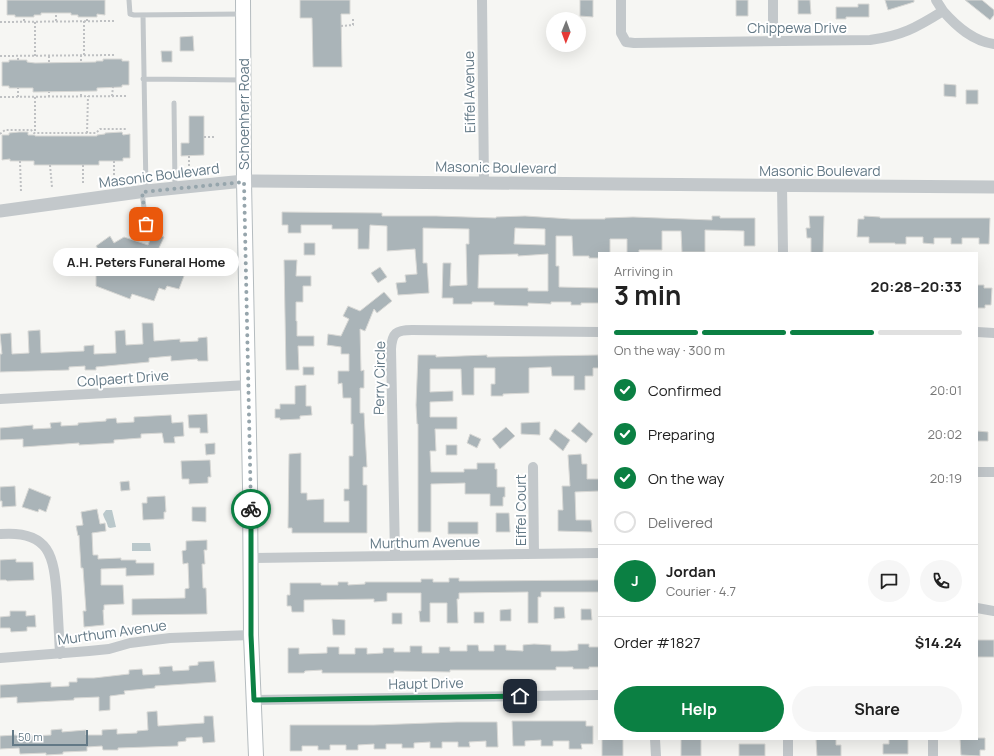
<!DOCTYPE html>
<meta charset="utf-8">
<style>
:root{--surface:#fff;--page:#f6f6f6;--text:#222;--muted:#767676;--line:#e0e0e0;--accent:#0b8043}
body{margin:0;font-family:Manrope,sans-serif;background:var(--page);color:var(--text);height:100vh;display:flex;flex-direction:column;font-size:15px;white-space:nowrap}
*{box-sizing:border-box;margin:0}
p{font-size:13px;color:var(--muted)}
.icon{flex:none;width:22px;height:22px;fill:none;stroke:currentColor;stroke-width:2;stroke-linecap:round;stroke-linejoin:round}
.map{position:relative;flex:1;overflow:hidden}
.side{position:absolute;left:598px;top:252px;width:380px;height:488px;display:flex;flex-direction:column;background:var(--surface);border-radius:0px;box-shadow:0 4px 16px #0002}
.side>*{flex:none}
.needle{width:26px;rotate:181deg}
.fabs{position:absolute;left:546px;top:12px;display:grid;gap:8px}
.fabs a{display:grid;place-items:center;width:40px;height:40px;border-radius:50%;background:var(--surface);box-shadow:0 4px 16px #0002;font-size:20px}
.scale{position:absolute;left:12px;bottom:10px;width:76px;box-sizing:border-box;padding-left:4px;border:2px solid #637986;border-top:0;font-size:11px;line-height:14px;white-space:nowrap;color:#637986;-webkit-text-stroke:3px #fff;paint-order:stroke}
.pin{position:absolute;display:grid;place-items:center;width:34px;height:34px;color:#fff;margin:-17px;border-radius:8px;box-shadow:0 2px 6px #0006}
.courier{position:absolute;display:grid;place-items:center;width:40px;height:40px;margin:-20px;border:3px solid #0b8043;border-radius:50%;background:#fff;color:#222;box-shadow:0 1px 5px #0007}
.bubble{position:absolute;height:28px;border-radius:14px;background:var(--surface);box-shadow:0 4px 16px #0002;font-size:13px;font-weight:700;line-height:28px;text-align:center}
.summary em{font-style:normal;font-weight:700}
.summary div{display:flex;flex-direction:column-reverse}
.summary{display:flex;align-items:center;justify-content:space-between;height:68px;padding:0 16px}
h1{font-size:26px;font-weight:700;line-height:30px}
.bar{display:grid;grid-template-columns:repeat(4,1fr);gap:6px 4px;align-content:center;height:48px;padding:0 16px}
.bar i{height:5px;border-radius:3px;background:var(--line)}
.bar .on{background:var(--accent)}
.bar p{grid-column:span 4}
.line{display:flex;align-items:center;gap:10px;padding:0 16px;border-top:1px solid var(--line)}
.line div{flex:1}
.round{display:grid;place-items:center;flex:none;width:42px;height:42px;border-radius:21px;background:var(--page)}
ol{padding:0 16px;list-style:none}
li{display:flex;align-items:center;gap:12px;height:44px}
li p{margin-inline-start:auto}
li .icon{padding:4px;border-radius:50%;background:var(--accent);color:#fff;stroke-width:4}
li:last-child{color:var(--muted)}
li i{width:22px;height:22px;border:2px solid var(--line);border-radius:50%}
.primary-button{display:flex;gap:8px;margin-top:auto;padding:8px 16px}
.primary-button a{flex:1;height:46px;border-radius:24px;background:var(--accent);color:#fff;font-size:16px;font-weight:700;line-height:46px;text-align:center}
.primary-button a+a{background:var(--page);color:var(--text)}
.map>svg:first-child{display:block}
.water{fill:#bac8cb}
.building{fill:#aab4b8;stroke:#d8d8d5;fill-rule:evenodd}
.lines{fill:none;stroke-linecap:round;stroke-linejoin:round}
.secondary-casing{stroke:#b5bcbf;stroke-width:16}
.path{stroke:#bfc1c3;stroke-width:2;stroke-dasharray:2 2;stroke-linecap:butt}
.service{stroke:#c3c8cb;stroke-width:5}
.minor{stroke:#c3c8cb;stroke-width:10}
.tertiary{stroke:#c3c8cb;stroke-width:13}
.secondary{stroke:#fff;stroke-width:14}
.done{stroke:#96a5ac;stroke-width:4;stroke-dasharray:0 7.2}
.route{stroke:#0b8043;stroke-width:5}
.labels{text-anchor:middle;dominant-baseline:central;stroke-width:4;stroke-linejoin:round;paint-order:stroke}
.street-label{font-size:14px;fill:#637986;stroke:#fff}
</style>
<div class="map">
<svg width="994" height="756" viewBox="0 0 994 756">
<rect width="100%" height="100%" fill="#f6f6f3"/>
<!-- water -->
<path class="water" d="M106 510H112L116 527 110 528 108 527C107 521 104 519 103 514Z
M132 543H150L151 551H132Z"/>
<!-- building -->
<path class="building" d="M7 0H105V15L97 14V17H78V15H71V13H41V15H34V17H15V15H7Z
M300 0H350V14H341L342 67H313L312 18H300Z
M580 0H593V17L580 16Z
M736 0H748V16H736Z
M798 0H810L811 14H798Z
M885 0H914V2L888 10Z
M965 0H982L994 10V15L990 20Z
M858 4H869V17H846V19H836V7H858Z
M193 36 194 51H180V37Z
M161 51H172V62H162Z
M103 59H122V61H129V85H122V87L97 88V91L33 92V88H9V86H2V62H9V60H27V62L35 63 96 62V61H103Z
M944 84 956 85V97L944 96Z
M966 90H978V104H966Z
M189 116H204V155L181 156V143H189Z
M19 132H28V135H35V136H97V135L105 134V133L122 132 123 135 130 134V158H123V161H99V165H34V161H10V159L2 160V135H9V133Z
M282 212 382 213V216H436L496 218V217L525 216 571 219H605V218L633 217 712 220V216H720V218H755V246H744V231L705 230V252H682L681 231H662V250H639V253H627V239H610V253H599V258H589V256H573L572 236H556V266H559V287L599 288V303H581V305H571V302H551V304L528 303V306L494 305V302H472V304H453V298H442L443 263H451L450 286 467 285 466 244H469V229L423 228V263H427L429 293 398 295 396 283 406 282 405 275 417 274 415 249 387 251V226L370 225 369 249H358V229H332V225H301V233H288V225H282ZM515 228 545 229V245L514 244ZM518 254V256L548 254V291H528V288H478L479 255Z
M809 216H824L823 253H811V238H807L806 228H810Z
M864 216 880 217V218H990L989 244H979V238H962V244H951V238H934V244L923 243V237H906V244H895V243H869V237H857L858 219H864Z
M153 233 164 237 159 248 172 256 185 260 186 262 189 263 179 289 167 286 165 290 159 288 154 301 132 294 130 299 96 286V275L97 272 102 269 105 260 96 246 110 236 114 243 124 237 148 245Z
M304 243H315V255H304Z
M284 260H297L296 276H311V286H303V302H296V321H297V336H314V346H298L299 370H286Z
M380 267 387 277 378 283 371 273Z
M977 285H984V288H992L991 305H985V308H977Z
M384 292 392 301 377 313 374 309 365 331 360 329 361 371 364 370V388H360V413H364L365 432 367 467H363V485H367V533H292V528H288L289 454 301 453V493H307V500L324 499V522H349V501H344V489H349V456H353V424H351V398H343L342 383 338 384V371H349V354H341V347L327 345 328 334 341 336 349 319 343 316 348 306 360 311Z
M142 323H153L154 341 180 339V342L198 341V338L207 337 208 361H198L197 359 171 361V356L149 358V362L96 367V370H85V366L69 367V370L0 372V354H2L0 334 11 333 12 354 29 353 28 331 40 330 41 353 84 351V346L94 345V354L116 353 115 331 125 330 126 345 143 344Z
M418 355H436V357L487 355V357L598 355 599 368H593V376H585V390H574V376H552L551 367 529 368V393L503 394V396H491V384H495V368H474V395H462L461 369H430V392L453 391V401L430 402V417H457V429H435L436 451H430L431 472H464V469H477V463H495V469H497V487H505V497H503V506H490V494H465V483L431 484V532H418V424H417L416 405Z
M303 367H314V375H303Z
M306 385V406H311L312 415 300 416V419L280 420V418H275V409H280V404H295V386Z
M207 414 208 433H200V428H189L188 415Z
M171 415 172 423 183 422 184 436 174 437 175 443H164L162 433 141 434V438L114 440V443L79 445V443L23 447V439L0 440V428L33 425V429L51 428 50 423 61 422V426L78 425V423L106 421V419L116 418 117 423 134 422V417Z
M540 422V435L521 434V423Z
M579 422 593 434 586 443 571 431Z
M506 427 515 436 500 449 492 439Z
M555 429 570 440 563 451 549 439Z
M977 431 988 432V441H977Z
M470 434 481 439 477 448 467 443Z
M215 443V454L206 455 205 444Z
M446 445H457V455H446Z
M581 454 582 464H587V479H599V491L575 492 576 520H591L592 532 558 531V510H563L562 486H570L568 455Z
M210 460 211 477H208V483L189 484V479H182L181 461Z
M129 481 130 490 121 491 120 482Z
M15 486 16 506 2 507V501H0V487Z
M29 488 51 497 46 512 39 509 38 512 22 507Z
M165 496 166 512H164V519L143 520 142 503H147V497Z
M192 507H206V522L192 521Z
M97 509 100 524 105 523 106 531 92 533 93 555H98V559L121 558V560H136V563H154V575L126 576V568L101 569V585H123L124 604 104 605V610H103L104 625 84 627 83 611H86L83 568H81L79 535 78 536 76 526 83 525 81 512Z
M496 513H509L510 532H496Z
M448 522H478V534H448Z
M207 540V550H204L205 564H202L203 588H206L207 614 132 615V599L185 598V589L189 588 188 563 183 564 182 551 186 550V541Z
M16 559V562H33L34 580 7 581 6 580H0V560Z
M449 578H459V581H471L599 580V592H541V597H538V623H528V592L459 593V599H457L458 623H447V603H430V622H420L419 611H421V593H387V601L374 602V599L304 600V612H292L291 606H287V595H290V583H321V585H338V582H348V585L365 584V582H421V579H433V582H449Z
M554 607H564L565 618 554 619Z
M511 609V621H500V610Z
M581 609H591L592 620H581Z
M10 611H26V616L35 615 36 627H27V631L11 632 10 628H0V617L10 616Z
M474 612H484V623H474Z
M392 613H402V624H392Z
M332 619 345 620V635H333Z
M977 640H994V657H977Z
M578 644H589V647H599V667H589V669H573V667H556V670H450V672L394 671V673H322V670L305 671 304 673H288V648H299V654L327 653V647H339V654H355V648H367V654L383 653V648H394V652H410V646H422V653H439V647H450V651H467V645H478L479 651H494V645H506V650L523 651V645L534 644 551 645V651H567L578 650Z
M214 661 216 682 155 686V688L124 691 125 694 110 696V710L99 711V697L74 698V700L17 703V697L0 698V685L51 682V687L69 686V682H77V678H94L129 674V670L142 669 143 675 160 674 159 667 172 666 173 671 189 670V666L198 665V662Z
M157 711 158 726 204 723V716H213L215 742 203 743 202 737 186 738V741L178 742V746L118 748V750H103L102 746 87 747V751L63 752V754L46 755V753L20 754 19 748 0 749V736L31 734 32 736 51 735V730L62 729V732L86 730V735H102V730L117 729V734L137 733V731L148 730 147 712Z
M512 721H586V726H593V744H581L582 749H569V741H553V746H541V740L525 741V746H513Z
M457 722H497L498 747H486V741L469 742 470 747H458V742H442V748H430V742L414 743V748H402V744H386V749H374V744L358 745V750H346V745H330V750H318V746H302V751H290V725H374Z
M977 738H985V750H980V756L961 755 960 739Z
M602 739H623V756H602Z
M681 739H701V756H681Z
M819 739H836V745H841V756H817L816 740Z
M889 739H908V754H883V744H889Z
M739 744H765V756H739Z"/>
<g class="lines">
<!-- secondary casing -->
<g class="secondary-casing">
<path id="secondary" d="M243 0 244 181 250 486 251 635 256 756"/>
</g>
<!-- path -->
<path class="path" d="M24 21V17
M56 21V13
M84 21V55
M87 21V17
M0 22 114 21
M35 22V56
M341 26 353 25V19
M81 55V62
M0 56 115 55
M49 56V63
M18 60V56
M81 96V92
M112 96 113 87
M0 97 128 96
M18 97V88
M35 97V133
M49 97V92
M87 133 88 96
M0 134 5 130H31L34 133H96L100 129H127
M204 137H216
M189 156V170
M20 161 21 191
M114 161V180
M50 165 52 187
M83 165V184"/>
<!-- service -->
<path class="service" d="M129 0 130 14 134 15 242 14
M143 15 146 190
M143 79 242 80
M174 103 175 187
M142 192 146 224"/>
<!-- minor -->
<path class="minor" d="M482 0 484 183
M621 0V33L626 42 634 43 870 40C901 36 916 28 943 11 957 27 973 41 994 44
M773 0V41
M936 0 943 11
M782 185 783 253
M977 332 994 333
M0 399 248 385
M533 467 534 554
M977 472H994
M0 534C50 530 54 556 57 598 58 617 59 635 60 654
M395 556 391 349C392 333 396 330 412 330L599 332
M251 558 599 553
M977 608 994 611
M0 658 89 651 109 649 130 643 170 638 251 635
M254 700 599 695
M655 739 656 756
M788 739V756
M933 739V756"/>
<!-- tertiary -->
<path class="tertiary" d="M0 211 146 191 244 181 994 187"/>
<!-- secondary -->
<use href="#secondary" class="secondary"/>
</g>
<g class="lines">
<!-- done -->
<path class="done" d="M146 224 142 192 244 182 251 509"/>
<!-- route -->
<path class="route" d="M251 509V635L254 700 520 696"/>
</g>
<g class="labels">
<!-- street labels -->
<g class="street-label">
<text x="797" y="27">Chippewa Drive</text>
<text transform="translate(469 92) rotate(-91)">Eiffel Avenue</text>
<text transform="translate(243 114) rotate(-90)">Schoenherr Road</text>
<text transform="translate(496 167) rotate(1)">Masonic Boulevard</text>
<text x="820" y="170">Masonic Boulevard</text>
<text transform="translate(159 175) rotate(-7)">Masonic Boulevard</text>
<text transform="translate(123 378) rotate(-4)">Colpaert Drive</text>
<text transform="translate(379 378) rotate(-89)">Perry Circle</text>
<text transform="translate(520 510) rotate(-90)">Eiffel Court</text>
<text transform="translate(425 542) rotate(-1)">Murthum Avenue</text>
<text transform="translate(112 632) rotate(-8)">Murthum Avenue</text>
<text transform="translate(426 683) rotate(-1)">Haupt Drive</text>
</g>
</g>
</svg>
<div class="fabs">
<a><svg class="needle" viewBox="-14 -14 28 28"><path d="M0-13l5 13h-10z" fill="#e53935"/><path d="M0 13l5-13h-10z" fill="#767676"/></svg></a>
</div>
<div class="scale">50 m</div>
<div class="pin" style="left:146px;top:224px;background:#ea580c"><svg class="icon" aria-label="bag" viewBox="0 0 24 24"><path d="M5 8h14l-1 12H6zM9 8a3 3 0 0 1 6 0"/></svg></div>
<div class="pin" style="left:520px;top:696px;background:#1f2937"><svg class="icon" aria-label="home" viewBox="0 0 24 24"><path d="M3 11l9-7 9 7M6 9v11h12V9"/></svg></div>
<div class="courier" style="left:251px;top:509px"><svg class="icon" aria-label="bike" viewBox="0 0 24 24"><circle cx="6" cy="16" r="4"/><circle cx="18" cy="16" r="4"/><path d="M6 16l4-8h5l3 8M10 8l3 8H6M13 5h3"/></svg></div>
<div class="bubble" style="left:53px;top:248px;width:186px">A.H. Peters Funeral Home</div>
<section class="side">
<div class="summary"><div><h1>3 min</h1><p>Arriving in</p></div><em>20:28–20:33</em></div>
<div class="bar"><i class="on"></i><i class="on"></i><i class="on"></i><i></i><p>On the way · 300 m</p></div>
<ol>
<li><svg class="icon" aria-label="check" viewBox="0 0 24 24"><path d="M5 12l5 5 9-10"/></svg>Confirmed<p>20:01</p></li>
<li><svg class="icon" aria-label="check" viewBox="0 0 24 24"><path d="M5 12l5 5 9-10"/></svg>Preparing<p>20:02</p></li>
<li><svg class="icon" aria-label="check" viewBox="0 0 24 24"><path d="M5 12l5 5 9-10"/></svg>On the way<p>20:19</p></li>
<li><i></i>Delivered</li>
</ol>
<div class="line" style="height:72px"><b class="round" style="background:var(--accent);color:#fff">J</b><div><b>Jordan</b><p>Courier · 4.7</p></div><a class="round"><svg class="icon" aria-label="chat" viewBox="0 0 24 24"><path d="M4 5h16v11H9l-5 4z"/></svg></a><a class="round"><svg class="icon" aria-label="phone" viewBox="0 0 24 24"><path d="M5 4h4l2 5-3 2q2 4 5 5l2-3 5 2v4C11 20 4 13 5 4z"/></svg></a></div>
<div class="line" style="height:52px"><div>Order #1827</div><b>$14.24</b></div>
<div class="primary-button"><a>Help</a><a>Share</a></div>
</section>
</div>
